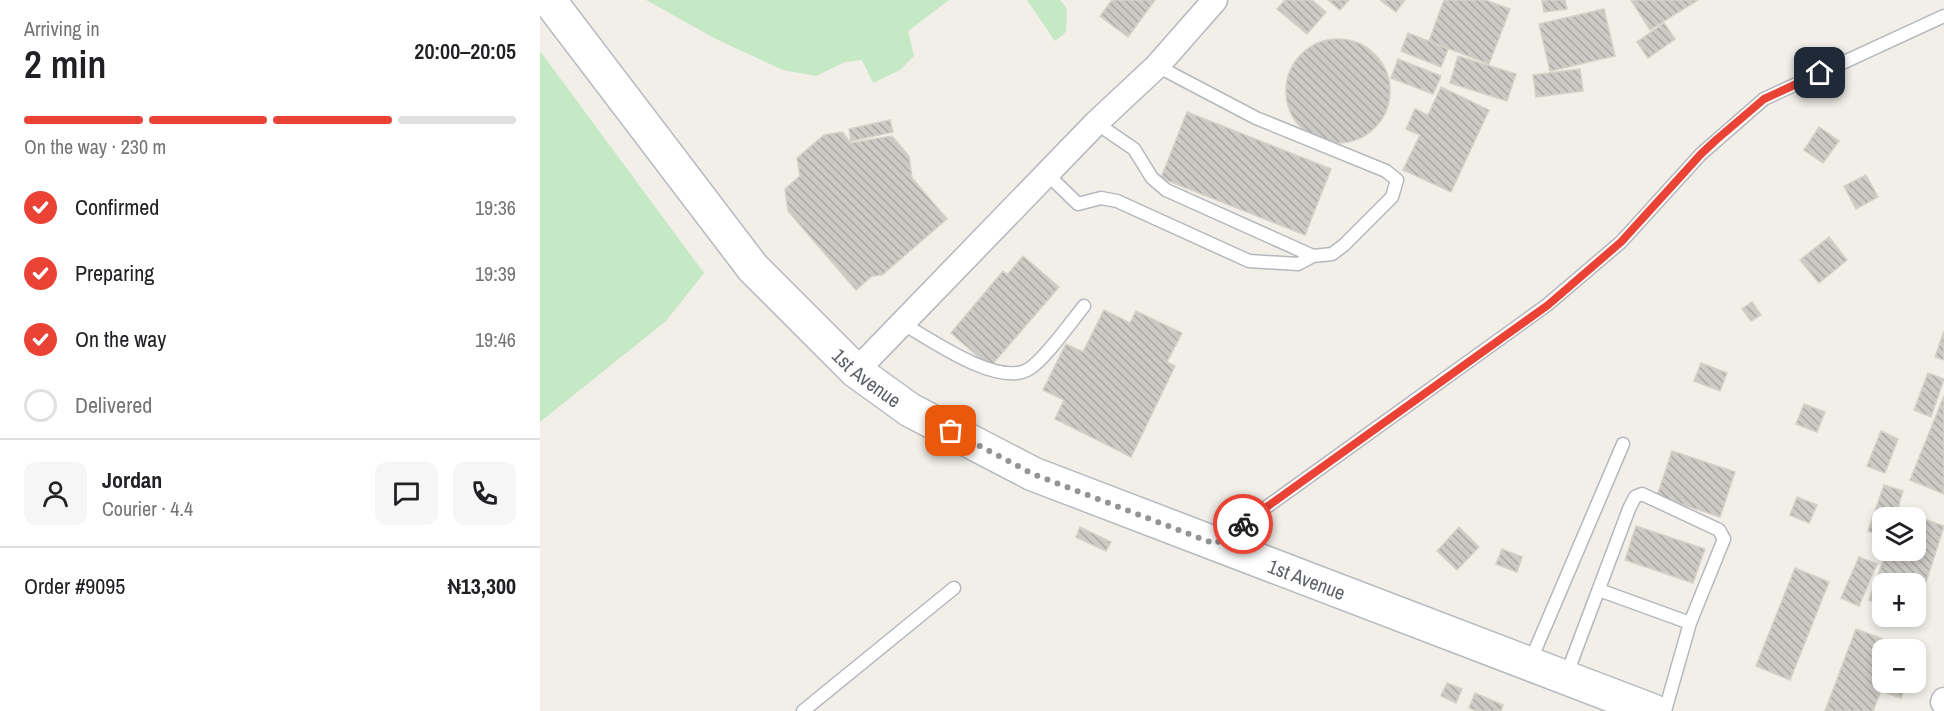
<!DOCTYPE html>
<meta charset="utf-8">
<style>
:root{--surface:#fff;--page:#f6f6f6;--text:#202124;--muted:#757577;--line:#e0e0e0;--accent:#ea4335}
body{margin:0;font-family:"Archivo Narrow",sans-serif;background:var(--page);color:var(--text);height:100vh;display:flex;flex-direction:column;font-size:22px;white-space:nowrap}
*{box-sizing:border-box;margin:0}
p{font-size:20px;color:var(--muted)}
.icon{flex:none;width:33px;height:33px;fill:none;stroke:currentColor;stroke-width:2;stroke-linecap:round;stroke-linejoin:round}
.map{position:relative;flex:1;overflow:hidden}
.sheet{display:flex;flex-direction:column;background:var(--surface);width:540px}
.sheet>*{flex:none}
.fabs{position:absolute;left:1332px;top:507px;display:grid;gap:12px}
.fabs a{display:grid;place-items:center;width:54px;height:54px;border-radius:12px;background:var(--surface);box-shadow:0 3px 9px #0003;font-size:30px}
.pin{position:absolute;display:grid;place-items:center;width:51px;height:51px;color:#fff;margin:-26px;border-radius:12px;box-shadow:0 3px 9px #0006}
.courier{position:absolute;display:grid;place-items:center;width:60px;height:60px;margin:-30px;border:4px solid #ea4335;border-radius:50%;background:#fff;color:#222;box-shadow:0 2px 8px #0007}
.headline em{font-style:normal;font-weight:600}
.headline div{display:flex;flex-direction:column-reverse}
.headline{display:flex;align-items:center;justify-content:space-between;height:102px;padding:0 24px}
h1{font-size:39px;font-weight:600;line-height:45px}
.bar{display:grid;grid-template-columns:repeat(4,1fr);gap:9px 6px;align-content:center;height:72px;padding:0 24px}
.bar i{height:8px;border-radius:4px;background:var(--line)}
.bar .on{background:var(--accent)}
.bar p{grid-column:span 4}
.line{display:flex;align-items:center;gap:15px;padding:0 24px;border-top:2px solid var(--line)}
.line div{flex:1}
.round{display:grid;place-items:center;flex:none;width:63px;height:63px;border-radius:12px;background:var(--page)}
ol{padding:0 24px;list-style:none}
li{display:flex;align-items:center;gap:18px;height:66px}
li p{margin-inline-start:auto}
li .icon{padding:6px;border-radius:50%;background:var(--accent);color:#fff;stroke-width:4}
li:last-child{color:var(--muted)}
li i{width:33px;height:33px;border:3px solid var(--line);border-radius:50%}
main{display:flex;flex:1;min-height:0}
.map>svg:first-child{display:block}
.green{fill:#c5e8c5}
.building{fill:url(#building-back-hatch);stroke:#d6d1c6;stroke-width:1.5}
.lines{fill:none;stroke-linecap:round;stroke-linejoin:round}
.lane-casing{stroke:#b5b8bc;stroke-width:15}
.street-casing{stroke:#b5b8bc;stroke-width:27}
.secondary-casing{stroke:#b6babf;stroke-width:36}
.lane{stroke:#fff;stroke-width:12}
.street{stroke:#fff;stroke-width:24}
.secondary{stroke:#fff;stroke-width:33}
.done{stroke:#929495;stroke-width:6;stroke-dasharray:0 10.8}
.route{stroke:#ea4335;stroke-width:8}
.labels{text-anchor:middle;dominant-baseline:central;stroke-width:4.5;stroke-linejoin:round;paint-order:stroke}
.street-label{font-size:20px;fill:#5f6368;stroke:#fff}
</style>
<main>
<section class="sheet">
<div class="headline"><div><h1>2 min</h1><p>Arriving in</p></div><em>20:00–20:05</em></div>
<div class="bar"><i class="on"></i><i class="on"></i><i class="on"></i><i></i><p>On the way · 230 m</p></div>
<ol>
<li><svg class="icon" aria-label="check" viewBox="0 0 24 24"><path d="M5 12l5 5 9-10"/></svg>Confirmed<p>19:36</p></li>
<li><svg class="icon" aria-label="check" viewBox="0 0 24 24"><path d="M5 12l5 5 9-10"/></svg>Preparing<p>19:39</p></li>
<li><svg class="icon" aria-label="check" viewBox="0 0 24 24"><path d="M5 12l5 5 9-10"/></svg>On the way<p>19:46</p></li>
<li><i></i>Delivered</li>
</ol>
<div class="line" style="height:108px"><a class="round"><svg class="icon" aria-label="person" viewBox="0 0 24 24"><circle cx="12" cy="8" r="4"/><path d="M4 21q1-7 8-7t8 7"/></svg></a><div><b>Jordan</b><p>Courier · 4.4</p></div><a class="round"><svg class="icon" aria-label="chat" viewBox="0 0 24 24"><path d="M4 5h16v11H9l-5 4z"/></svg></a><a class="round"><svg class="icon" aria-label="phone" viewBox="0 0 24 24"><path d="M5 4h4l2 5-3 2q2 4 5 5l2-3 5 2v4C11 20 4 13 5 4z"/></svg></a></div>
<div class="line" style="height:78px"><div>Order #9095</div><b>₦13,300</b></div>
</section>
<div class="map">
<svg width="1404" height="711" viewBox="0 0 1404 711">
<defs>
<pattern id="building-back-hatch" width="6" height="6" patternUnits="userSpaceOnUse" patternTransform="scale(1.5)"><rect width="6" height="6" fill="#cccac5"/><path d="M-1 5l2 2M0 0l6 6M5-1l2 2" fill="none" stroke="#a9a8a4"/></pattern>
</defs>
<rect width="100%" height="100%" fill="#f1efe8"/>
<!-- green -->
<path class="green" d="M106 0H409L368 31 374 56 360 70 333 83 322 60 305 62 276 76 243 70 176 39Z
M487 0H520L527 9 526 32 515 41Z
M0 51 164 273 126 321 0 422Z"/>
<!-- building -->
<path class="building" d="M572 0H615L588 37 560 16Z
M745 0H772L786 12 767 34 737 9Z
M788 0H809L800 10Z
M840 0H865L856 12Z
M904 0H945L970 9 949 64 889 41Z
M1002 0H1025L1027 9 1004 12Z
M1091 0H1158L1110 30Z
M1064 9 1075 56 1010 71 999 24Z
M1124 23 1135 39 1108 58 1097 42Z
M868 33 908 49 901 67 861 51Z
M746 91a52 52 0 1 1 104 0a52 52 0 1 1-104 0Z
M918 56 976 74 967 101 910 83Z
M858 59 901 76 893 94 851 78Z
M1040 69 1043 91 996 97 993 75Z
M901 87 949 110 911 192 863 170 880 135 866 129 875 109 888 115Z
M647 112 791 169 765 235 621 178Z
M350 120 353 132 311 141 309 129Z
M1279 127 1299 141 1283 163 1264 150Z
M302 132 311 143 352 136 369 156 372 178 407 219 342 275 332 276 316 290 248 211 245 189 260 176 257 158 284 135Z
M1326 175 1338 197 1316 209 1304 186Z
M1289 237 1307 260 1279 283 1260 260Z
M483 256 519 287 450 367 411 333 463 271 467 275Z
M1212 302 1221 315 1211 321 1202 309Z
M564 310 590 323 596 311 642 333 627 362 635 366 591 457 515 419 524 400 503 390 526 344 543 352Z
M1404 331V360L1395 357Z
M1161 363 1187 373 1180 391 1154 381Z
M1388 373 1404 379 1391 417 1374 410Z
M1404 396V494L1370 480Z
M1264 404 1285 412 1277 432 1256 424Z
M1341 431 1358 439 1345 473 1327 466Z
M1132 451 1195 472 1180 517 1117 496Z
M1344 485 1363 491 1355 518H1342V536L1328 531Z
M1257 497 1277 505 1269 523 1250 515Z
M1361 511 1404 526 1376 614V584H1342V605L1329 600 1347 550H1376V518H1358Z
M1096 526 1165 549 1153 583 1085 560Z
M540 527 571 542 566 551 536 537Z
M919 527 939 547 917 570 897 551Z
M962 549 982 557 977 572 956 564Z
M1319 557 1337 564 1319 606 1301 598Z
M1255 568 1289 582 1250 680 1216 666Z
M1316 629 1367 648 1342 650V682L1366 685 1361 698 1341 691 1333 711H1285Z
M907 683 922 689 916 703 901 696Z
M935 693 963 705 961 711H936L929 708Z"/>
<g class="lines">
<!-- lane casing -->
<g class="lane-casing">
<path id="lane" d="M556 123 594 149 612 178 626 190 773 256 792 254 804 245 852 197 857 180 846 171 716 118 617 66
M506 173 538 204 561 198 577 201 709 261 758 264 773 256
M362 323C389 339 459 388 489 369 505 359 531 322 544 306
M678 542 1007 305 1081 242 1161 154 1224 99 1404 16
M1059 590 1150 623
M990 662 1083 444
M1026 676 1089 509 1095 497 1102 494 1179 530 1184 539 1150 623 1125 711
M263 711 414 588"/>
</g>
<!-- street casing -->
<g class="street-casing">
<path id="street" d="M316 371 556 123 617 66 675 0
M1403 702 1404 700"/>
</g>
<!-- secondary casing -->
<g class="secondary-casing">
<g id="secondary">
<path id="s1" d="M9 0 213 268 316 371 370 410 493 474 1113 711"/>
</g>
</g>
<!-- lane -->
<use href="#lane" class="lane"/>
<!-- street -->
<use href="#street" class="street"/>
<!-- secondary -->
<use href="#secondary" class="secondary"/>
</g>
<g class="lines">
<!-- done -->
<path class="done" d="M411 431 493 474 675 544 703 524"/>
<!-- route -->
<path class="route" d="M703 524 1008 305 1081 242 1161 154 1176 140 1224 99 1280 73"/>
</g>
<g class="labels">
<!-- street labels -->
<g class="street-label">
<text stroke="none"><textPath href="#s1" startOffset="495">1st Avenue</textPath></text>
<text stroke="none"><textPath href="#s1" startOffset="981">1st Avenue</textPath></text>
</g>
</g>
</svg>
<div class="fabs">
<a><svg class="icon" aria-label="layers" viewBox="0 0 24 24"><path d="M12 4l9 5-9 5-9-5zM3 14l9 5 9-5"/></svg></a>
<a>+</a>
<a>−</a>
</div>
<div class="pin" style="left:411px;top:431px;background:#ea580c"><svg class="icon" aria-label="bag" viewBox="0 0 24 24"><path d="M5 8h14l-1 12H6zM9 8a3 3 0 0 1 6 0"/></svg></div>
<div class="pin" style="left:1280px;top:73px;background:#1f2937"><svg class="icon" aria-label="home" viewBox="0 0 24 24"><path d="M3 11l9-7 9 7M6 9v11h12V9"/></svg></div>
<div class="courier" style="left:703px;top:524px"><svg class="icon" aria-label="bike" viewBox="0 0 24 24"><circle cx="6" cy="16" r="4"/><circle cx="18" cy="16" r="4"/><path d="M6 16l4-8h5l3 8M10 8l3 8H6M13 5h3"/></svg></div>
</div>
</main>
